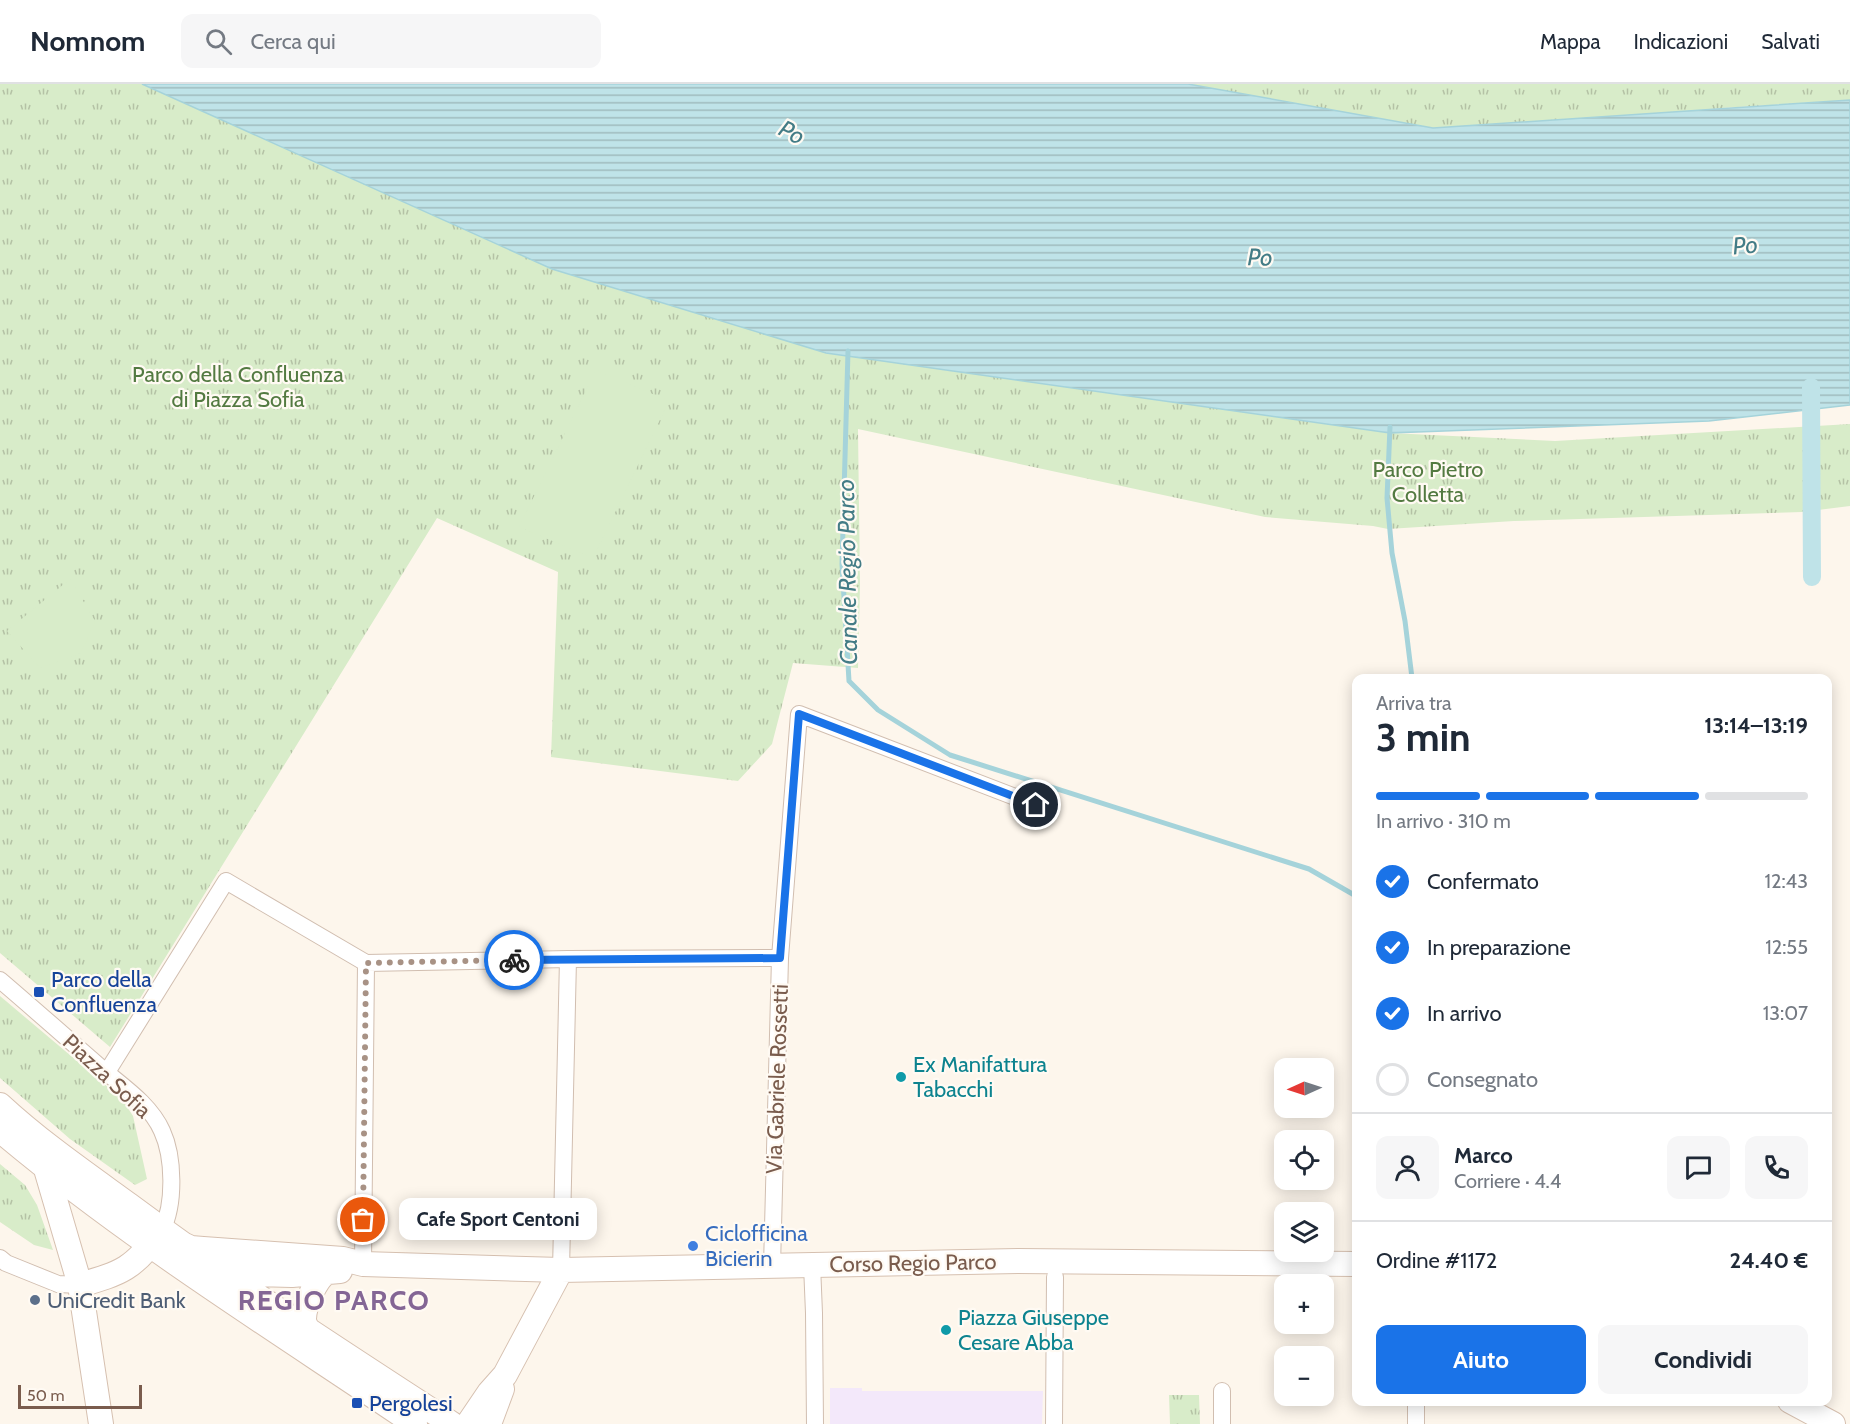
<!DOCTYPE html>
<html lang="it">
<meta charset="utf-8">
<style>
:root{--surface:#fff;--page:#f6f6f7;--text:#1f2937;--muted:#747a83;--line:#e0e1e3;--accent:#1a73e8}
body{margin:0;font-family:Cabin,sans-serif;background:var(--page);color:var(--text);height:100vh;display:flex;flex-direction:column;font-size:22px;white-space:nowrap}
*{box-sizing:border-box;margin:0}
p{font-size:20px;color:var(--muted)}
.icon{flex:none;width:33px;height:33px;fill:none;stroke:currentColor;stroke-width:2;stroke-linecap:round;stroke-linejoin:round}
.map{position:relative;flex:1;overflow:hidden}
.panel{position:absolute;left:1352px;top:590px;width:480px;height:732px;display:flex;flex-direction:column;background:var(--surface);border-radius:12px;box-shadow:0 3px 15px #0003}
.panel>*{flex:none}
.needle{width:39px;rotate:267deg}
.fabs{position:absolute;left:1274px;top:974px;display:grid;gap:12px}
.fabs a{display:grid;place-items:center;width:60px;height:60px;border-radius:12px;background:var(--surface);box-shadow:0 3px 15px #0003;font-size:30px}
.scale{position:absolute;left:18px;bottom:15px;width:124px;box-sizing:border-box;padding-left:6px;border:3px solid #7a5c4d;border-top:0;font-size:16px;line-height:21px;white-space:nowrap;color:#7a5c4d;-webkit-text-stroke:4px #fffaf3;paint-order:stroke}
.pin{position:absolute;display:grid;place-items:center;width:51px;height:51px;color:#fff;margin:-26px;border:3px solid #fff;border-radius:50%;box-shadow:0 2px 6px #0007}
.courier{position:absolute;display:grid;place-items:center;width:60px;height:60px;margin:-30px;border:4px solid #1a73e8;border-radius:50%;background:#fff;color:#222;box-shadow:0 2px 8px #0007}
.bubble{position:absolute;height:42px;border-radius:12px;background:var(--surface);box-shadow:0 3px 15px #0003;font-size:20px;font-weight:700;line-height:42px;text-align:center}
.headline em{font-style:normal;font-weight:700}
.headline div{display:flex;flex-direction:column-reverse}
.headline{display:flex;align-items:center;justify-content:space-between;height:102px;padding:0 24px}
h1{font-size:39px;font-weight:700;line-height:45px}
.bar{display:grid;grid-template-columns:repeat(4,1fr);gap:9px 6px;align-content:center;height:72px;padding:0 24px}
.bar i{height:8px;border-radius:4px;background:var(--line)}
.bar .selected{background:var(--accent)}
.bar p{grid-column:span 4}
.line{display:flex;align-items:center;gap:15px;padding:0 24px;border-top:2px solid var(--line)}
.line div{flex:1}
.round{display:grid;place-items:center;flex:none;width:63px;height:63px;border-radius:12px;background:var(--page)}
ol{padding:0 24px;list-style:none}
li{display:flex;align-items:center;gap:18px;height:66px}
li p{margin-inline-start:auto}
li .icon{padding:6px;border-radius:50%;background:var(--accent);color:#fff;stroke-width:4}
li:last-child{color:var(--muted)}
li i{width:33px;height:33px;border:3px solid var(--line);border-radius:50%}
.button{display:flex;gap:12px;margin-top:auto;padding:12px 24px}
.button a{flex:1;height:69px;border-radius:12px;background:var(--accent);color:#fff;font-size:24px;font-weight:700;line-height:69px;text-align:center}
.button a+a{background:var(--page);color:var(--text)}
header{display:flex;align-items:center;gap:36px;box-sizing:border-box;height:84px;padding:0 30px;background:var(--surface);border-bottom:2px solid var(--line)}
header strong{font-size:28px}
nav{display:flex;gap:33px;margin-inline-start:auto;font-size:21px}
.search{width:420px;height:54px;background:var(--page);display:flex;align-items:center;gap:15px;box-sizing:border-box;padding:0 21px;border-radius:12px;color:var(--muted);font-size:22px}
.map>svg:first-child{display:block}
.education{fill:#f3e8fa}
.grass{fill:url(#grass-tufts)}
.pitch{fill:#d8ecc9}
.water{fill:url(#water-rules);stroke:#a5d3da;stroke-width:1.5}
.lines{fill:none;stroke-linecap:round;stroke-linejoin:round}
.stream{stroke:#a5d3da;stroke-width:5}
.canal{stroke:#bfe3e8;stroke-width:18}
.street-casing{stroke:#d1beb0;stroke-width:18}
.secondary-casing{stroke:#d6c0b0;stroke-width:26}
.street{stroke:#fff;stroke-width:16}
.secondary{stroke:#fff;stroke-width:24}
.done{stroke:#a89285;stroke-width:6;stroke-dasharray:0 10.8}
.route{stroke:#1a73e8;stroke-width:8}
.transit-dot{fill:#1a4fb4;stroke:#fffaf3;stroke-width:2}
.culture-dot{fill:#0f9aa8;stroke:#fffaf3;stroke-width:2}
.shop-dot{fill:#3f7fe0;stroke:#fffaf3;stroke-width:2}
.service-dot{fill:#5c6f8a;stroke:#fffaf3;stroke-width:2}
.labels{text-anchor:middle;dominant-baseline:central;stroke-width:4.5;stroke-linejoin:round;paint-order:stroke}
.park-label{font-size:22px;fill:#537a41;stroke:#fffaf3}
.transit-label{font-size:22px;fill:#164399;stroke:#fffaf3;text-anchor:start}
.culture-label{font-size:22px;fill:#0d838f;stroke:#fffaf3;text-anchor:start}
.street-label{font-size:22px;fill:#7a5c4d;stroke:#fffaf3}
.shop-label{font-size:22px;fill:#366cbe;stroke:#fffaf3;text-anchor:start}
.service-label{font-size:22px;fill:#4e5e75;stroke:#fffaf3;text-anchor:start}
.water-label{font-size:24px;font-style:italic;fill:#437c86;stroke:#fffaf3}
.district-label{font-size:28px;font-weight:bold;letter-spacing:1.5px;fill:#846695;stroke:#fffaf3}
</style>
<header>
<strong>Nomnom</strong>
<div class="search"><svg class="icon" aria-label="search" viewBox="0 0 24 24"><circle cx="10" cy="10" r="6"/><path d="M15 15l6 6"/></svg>Cerca qui</div>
<nav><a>Mappa</a><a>Indicazioni</a><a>Salvati</a></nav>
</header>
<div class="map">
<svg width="1850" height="1340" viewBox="0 0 1850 1340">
<defs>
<pattern id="grass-tufts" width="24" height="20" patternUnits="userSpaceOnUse" patternTransform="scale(1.5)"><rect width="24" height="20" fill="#d8ecc9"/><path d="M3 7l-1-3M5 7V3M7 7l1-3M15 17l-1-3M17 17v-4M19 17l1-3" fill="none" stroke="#b4c2a5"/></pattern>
<pattern id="water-rules" width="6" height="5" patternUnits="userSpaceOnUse" patternTransform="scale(1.5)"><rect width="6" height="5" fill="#bfe3e8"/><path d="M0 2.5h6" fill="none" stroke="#a0bbbe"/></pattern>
</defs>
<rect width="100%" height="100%" fill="#fdf6ec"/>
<!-- education -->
<path class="education" d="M830 1304H862V1307H1043L1042 1340H830Z"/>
<!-- grass -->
<path class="grass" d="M0 0H144L826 269 1390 349 1555 357 1850 340V422L1802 428 1514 437 1388 445 1373 442 1265 433 858 345 860 500 858 584 793 579 772 660 738 697 551 673 558 488 437 434 110 963 0 869Z
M1188 0H1850V16L1722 24 1644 32 1433 44 1346 33 1269 15Z
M0 912 122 1015 133 1032 147 1095 135 1101 70 1055 0 994Z
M0 1080 25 1101 37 1121 53 1166 34 1161 0 1138Z
M1169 1311H1199L1200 1340H1170Z"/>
<!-- pitch -->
<path class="pitch" d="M596 286 669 317 593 474 519 443Z
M70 495 95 537 81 569 40 584 7 547Z"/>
<!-- water -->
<path class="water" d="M142 0H1188L1433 44 1850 16V321L1709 337 1390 349 826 269 552 185Z"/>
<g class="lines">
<!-- stream -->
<path class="stream" d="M848 267 842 480 849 597 878 626 950 671 1309 785 1356 812
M1390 343 1387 414 1392 469 1405 537 1412 594"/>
<!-- canal -->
<path class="canal" d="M1811 303 1812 493"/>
<!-- street casing -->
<g class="street-casing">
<path id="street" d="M0 896C34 925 68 955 101 984 122 1002 150 1020 162 1047 174 1073 175 1120 162 1146
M107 988 226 797 366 879 568 875 780 874
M0 1174 6 1179 58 1200 80 1201
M363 1180 366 879
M812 1181 814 1229 815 1340
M772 1182 780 874 799 630 1036 721
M561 1186 568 875
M1222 1307V1340
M1416 1317V1340
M1054 1340 1055 1193"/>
</g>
<!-- secondary casing -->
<g class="secondary-casing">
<path id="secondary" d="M0 1021C40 1058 85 1089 129 1121 234 1199 343 1269 452 1340
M0 1046C129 1155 275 1245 415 1340
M46 1085 80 1201 101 1340
M178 1158 191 1164 203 1165 343 1175 363 1180 561 1186 1018 1177 1356 1180
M222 1189 292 1191 340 1187
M80 1201C121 1189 134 1185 160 1148
M310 1248C307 1244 304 1240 304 1235 304 1223 316 1194 326 1189
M1790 1317 1833 1340
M468 1340 489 1309 505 1291 561 1186
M489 1340 502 1305"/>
</g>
<!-- street -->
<use href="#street" class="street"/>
<!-- secondary -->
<use href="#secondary" class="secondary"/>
</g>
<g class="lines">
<!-- done -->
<path class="done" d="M363 1136 366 879 514 876"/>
<!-- route -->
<path class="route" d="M514 876 780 874 799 630 1036 721"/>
</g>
<!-- markers -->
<g class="transit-dot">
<rect x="33" y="902" width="12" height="12" rx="3"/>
<rect x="351" y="1313" width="12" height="12" rx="3"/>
</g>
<g class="culture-dot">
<circle cx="901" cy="993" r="6"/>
<circle cx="946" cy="1246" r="6"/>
</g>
<circle class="shop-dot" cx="693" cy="1162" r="6"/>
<circle class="service-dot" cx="35" cy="1216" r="6"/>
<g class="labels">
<!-- park labels -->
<g class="park-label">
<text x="238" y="290">Parco della Confluenza<tspan x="238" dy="25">di Piazza Sofia</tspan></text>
<text x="1428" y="385">Parco Pietro<tspan x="1428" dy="25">Colletta</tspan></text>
</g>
<!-- transit labels -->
<g class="transit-label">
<text x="51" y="895">Parco della<tspan x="51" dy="25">Confluenza</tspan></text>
<text x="369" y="1319">Pergolesi</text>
</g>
<!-- culture labels -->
<g class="culture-label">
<text x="913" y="980">Ex Manifattura<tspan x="913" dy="25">Tabacchi</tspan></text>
<text x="958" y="1233">Piazza Giuseppe<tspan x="958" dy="25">Cesare Abba</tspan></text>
</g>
<!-- street labels -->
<g class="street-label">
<text transform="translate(107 992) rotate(43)">Piazza Sofia</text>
<text transform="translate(777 995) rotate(-88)">Via Gabriele Rossetti</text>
<text transform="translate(913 1179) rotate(-1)">Corso Regio Parco</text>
</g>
<!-- shop labels -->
<g class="shop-label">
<text x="705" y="1149">Ciclofficina<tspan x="705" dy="25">Bicierin</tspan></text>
</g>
<!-- service labels -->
<g class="service-label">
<text x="47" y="1216">UniCredit Bank</text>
</g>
<!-- water labels -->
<g class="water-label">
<text transform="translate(792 48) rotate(27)">Po</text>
<text transform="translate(1745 161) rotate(-5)">Po</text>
<text transform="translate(1260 173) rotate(1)">Po</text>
<text transform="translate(847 488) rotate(-91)">Canale Regio Parco</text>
</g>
<!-- district labels -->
<g class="district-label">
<text x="334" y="1216">REGIO PARCO</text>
</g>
</g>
</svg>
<div class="fabs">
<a><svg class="needle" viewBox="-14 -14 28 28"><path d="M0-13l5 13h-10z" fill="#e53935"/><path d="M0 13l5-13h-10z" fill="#747a83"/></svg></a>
<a><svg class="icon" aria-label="locate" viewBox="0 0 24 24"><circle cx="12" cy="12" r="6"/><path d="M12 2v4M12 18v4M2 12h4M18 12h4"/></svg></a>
<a><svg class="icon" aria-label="layers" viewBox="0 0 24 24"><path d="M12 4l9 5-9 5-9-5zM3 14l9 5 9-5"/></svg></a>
<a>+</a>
<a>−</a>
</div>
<div class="scale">50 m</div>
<div class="pin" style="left:363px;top:1136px;background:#ea580c"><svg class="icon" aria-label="bag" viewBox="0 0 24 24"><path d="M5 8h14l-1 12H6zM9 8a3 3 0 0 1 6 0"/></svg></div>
<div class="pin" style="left:1036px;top:721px;background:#1f2937"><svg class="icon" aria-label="home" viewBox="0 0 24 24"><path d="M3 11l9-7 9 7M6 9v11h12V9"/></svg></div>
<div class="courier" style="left:514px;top:876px"><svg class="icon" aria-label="bike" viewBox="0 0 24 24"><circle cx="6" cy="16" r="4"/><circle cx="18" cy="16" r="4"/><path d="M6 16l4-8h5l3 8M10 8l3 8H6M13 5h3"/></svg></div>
<div class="bubble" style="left:399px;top:1114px;width:198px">Cafe Sport Centoni</div>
<section class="panel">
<div class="headline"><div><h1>3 min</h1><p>Arriva tra</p></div><em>13:14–13:19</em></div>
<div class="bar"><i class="selected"></i><i class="selected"></i><i class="selected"></i><i></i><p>In arrivo · 310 m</p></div>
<ol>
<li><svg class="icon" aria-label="check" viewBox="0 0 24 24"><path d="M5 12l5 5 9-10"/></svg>Confermato<p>12:43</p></li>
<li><svg class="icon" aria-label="check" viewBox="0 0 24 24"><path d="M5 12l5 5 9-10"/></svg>In preparazione<p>12:55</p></li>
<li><svg class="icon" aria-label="check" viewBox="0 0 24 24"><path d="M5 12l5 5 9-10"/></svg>In arrivo<p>13:07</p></li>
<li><i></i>Consegnato</li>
</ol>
<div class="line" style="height:108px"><a class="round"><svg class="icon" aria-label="person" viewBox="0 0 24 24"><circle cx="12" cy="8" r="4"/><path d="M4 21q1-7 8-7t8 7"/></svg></a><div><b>Marco</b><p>Corriere · 4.4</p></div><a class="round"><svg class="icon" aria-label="chat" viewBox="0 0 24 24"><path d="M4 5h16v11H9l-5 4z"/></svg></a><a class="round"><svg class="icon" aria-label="phone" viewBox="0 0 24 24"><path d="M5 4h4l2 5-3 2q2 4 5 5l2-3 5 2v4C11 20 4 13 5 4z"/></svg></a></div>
<div class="line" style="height:78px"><div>Ordine #1172</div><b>24.40 €</b></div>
<div class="button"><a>Aiuto</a><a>Condividi</a></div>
</section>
</div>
